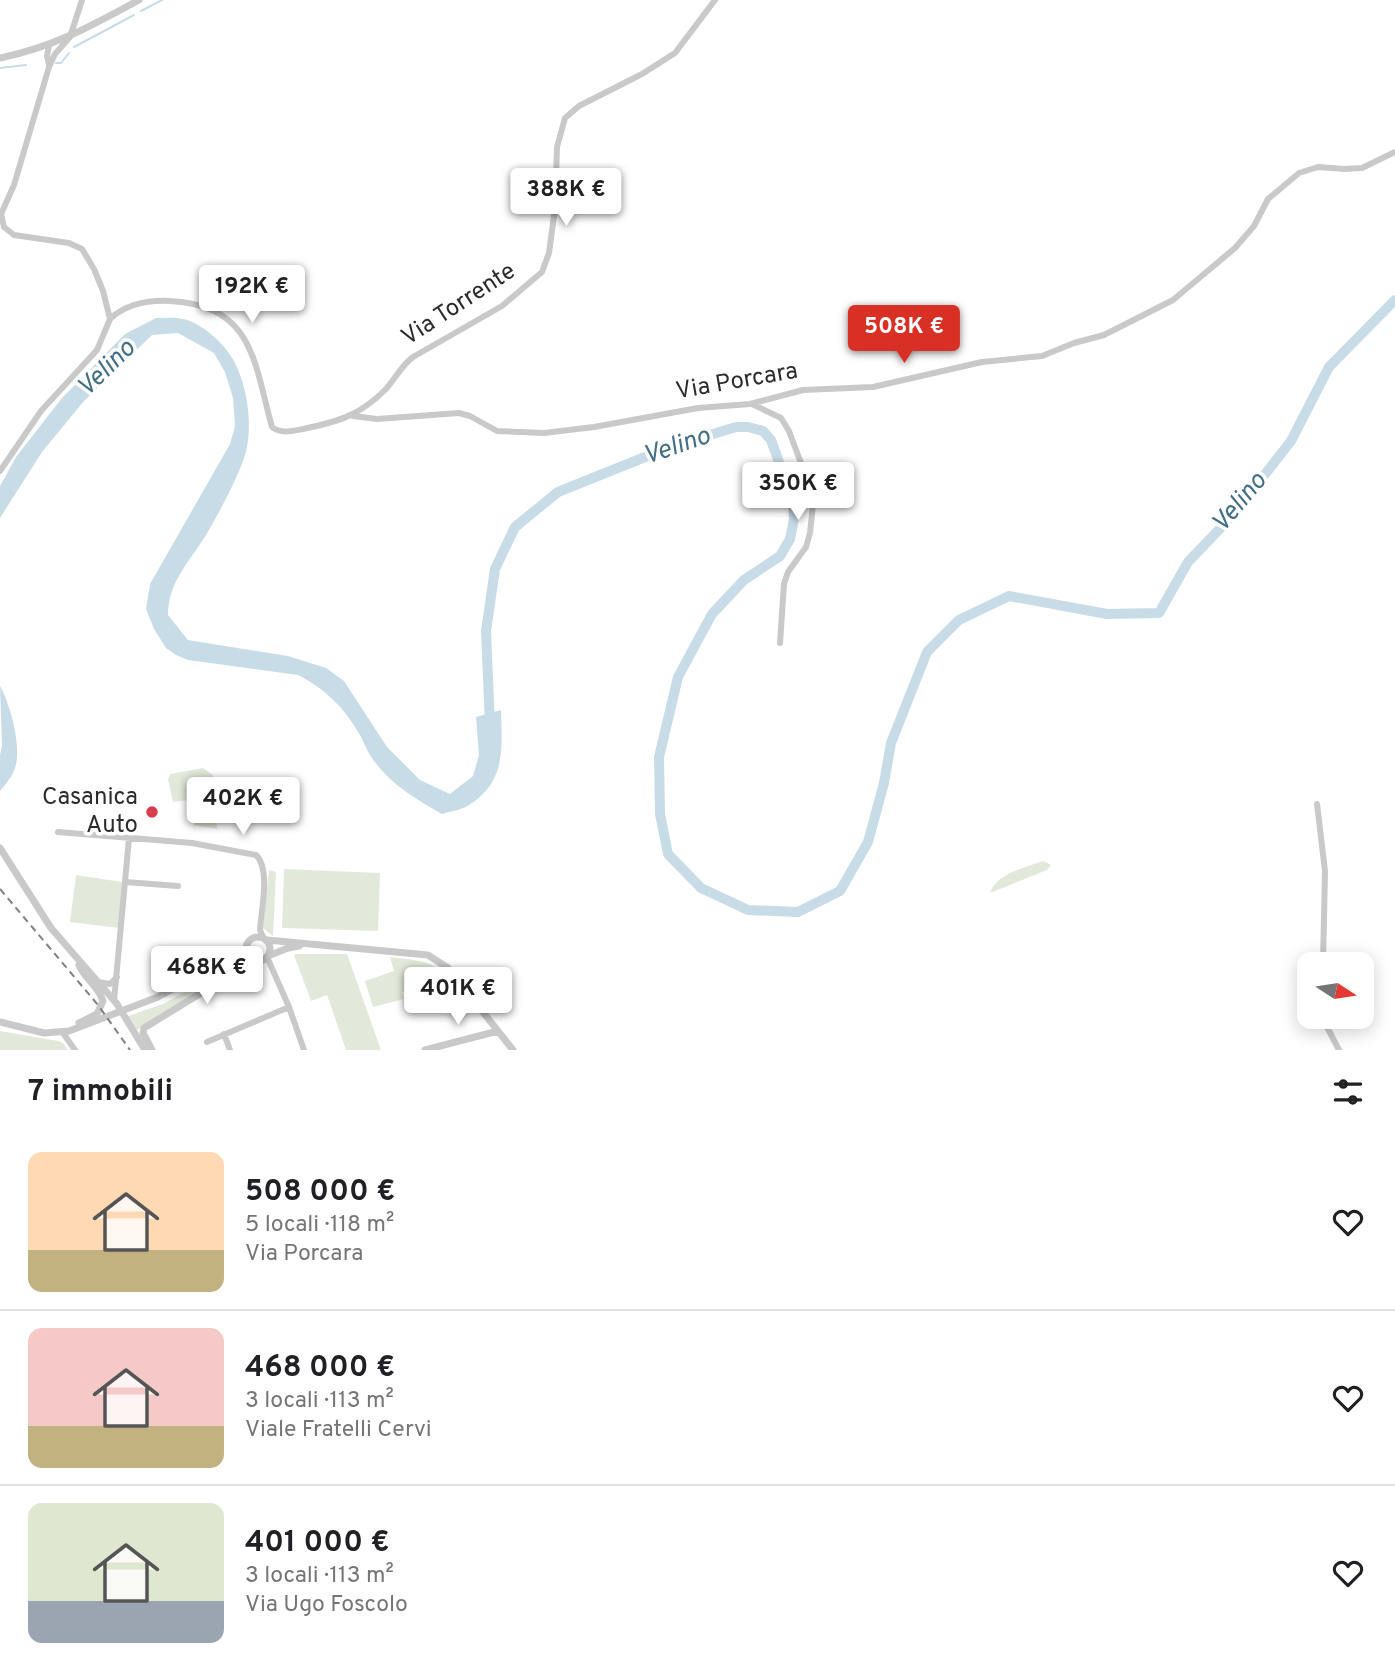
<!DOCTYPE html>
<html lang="it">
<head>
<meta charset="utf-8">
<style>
	:root { --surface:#fff; --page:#f2f2f2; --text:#202124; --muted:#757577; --line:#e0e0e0; --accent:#d93025 }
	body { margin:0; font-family:Overpass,sans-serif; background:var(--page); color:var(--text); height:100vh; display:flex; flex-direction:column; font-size:26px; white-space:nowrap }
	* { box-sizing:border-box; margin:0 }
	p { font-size:23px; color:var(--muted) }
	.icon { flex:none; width:38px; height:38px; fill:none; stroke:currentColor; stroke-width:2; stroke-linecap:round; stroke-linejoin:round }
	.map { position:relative; height:1050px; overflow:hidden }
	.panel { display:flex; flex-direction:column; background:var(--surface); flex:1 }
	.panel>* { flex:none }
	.needle { width:46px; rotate:102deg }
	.tools { position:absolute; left:1297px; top:952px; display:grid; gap:14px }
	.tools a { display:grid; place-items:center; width:77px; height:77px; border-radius:14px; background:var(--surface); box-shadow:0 4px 18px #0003; font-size:35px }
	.price { position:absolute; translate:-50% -60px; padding:0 16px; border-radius:7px; background:#fff; color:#222; font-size:23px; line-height:46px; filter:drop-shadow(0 2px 4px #0008) }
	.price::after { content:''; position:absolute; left:50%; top:42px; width:21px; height:16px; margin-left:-10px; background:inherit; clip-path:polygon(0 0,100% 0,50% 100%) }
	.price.on { background:var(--accent); color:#fff }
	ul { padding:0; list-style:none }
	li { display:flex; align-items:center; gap:21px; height:175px; padding:0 28px }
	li+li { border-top:2px solid var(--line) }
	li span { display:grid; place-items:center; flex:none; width:196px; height:140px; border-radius:14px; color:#555 }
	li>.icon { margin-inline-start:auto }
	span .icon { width:84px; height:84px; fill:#fffc; stroke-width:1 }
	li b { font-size:30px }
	h2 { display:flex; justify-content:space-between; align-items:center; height:84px; padding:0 28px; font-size:30px }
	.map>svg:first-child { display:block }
	.green { fill:#e2e9da }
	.water { fill:#c8dce7 }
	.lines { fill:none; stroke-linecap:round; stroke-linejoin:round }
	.stream { stroke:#c8dce7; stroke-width:2 }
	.river { stroke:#c8dce7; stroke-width:10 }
	.minor { stroke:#c9c9c9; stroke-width:6 }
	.tertiary { stroke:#c9c9c9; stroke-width:7 }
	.rail { stroke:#818181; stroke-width:2; stroke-dasharray:7 5; stroke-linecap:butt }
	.tertiary-bridge { stroke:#c9c9c9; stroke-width:7 }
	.poi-dot { fill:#d53c4c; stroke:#fff; stroke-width:2.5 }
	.labels { text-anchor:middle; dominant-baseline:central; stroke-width:7; stroke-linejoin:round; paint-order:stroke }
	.street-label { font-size:24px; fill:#2c2c2c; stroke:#fff }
	.poi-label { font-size:24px; fill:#2c2c2c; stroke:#fff; text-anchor:end }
	.water-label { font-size:26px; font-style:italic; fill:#426e86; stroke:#fff }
</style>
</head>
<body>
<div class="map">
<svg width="1395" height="1050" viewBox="0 0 1395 1050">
	<rect width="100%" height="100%" fill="#fff"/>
	<path class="green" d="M 203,768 L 213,775 L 217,829 L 194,825 L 190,800 L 173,802 L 168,779 L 170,774 Z
		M 1043,861 L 1051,865 L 1047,870 L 990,893 C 997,873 1024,868 1043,861 Z
		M 284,869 L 380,873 L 378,931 L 282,928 Z
		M 269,870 L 276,872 L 273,936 L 263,928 Z
		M 76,875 L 122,882 L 119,928 L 70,922 Z
		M 298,954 L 347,954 L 381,1050 L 346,1050 L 327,995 L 311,1001 L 294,955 Z
		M 390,957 C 412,960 433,959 447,978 L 402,992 L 404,999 L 373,1007 L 365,981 L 394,971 Z
		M 242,960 L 245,960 L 248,963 L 137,1030 L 128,1016 L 163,1004 Z
		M 0,1031 L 58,1041 L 63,1043 L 68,1050 L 0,1050 Z"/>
	<path class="water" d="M 156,318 C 165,318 175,317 183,319 C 204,324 226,345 235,363 C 247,387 252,421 247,447 C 243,469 218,515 206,535 C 190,561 168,582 168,615 L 188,640 L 288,656 L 326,668 L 344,681 L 387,747 L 420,780 L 450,794 L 473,776 L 479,755 L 476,717 L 501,710 C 502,749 506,782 469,805 C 462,810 451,811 442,814 C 415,799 387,782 370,755 C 366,749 364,742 360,735 C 344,708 327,690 298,675 L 188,660 L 176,655 L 166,648 L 154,629 L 146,609 L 150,584 L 230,444 L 235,426 L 233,398 L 225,372 L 214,353 L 178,333 L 152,335 L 84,401 L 42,452 L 0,518 L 0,486 L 16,457 L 62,398 L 125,334 Z
		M 0,686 C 11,706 24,752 13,773 C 10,779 4,786 0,791 L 0,755 L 2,745 Z"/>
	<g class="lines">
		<path class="stream" d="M 141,11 L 162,0
			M 74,47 L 134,15
			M 56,63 L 61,63 L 69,53
			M 0,68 L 26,65"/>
		<path class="river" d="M 490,726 L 486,631 L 495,569 L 515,527 L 558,492 L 670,447 L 736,427 L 748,427 L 763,431 L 771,440 L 793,502 L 794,519 L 790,539 L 780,556 L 744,580 L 712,614 L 678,677 L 659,757 L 660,814 L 668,854 L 701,888 L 748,910 L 798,912 L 840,891 L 868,842 L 884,783 L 891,743 L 927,652 L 959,620 L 1009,596 L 1107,614 L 1159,613 L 1188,562 L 1233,515 L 1291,441 L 1329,367 L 1395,300"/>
		<path class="minor" d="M 49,65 L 47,56 L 49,45
			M 110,319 C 126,304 148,300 170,301 C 254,305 254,363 272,427 C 281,434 292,431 303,429 C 337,422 359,416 385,390 C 395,379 401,366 413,357 L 502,306 L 542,272 L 549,253 L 555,208 L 557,147 L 565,118 L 579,106 L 642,74 L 675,53 L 715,0
			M 752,404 L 781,418 L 789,431 L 811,490 L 813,505 L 810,533 L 806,547 L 788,572 L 784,584 L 780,643
			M 353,416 L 377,419 L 459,413 L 470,416 L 497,431 L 544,433 L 594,427 L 698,408 L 750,404 L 803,390 L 873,387 L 982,362 L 1042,356 L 1074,343 L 1104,335 L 1173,300 L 1235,248 L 1254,226 L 1268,199 L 1299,173 L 1318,167 L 1344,169 L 1362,168 L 1395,152
			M 0,471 L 41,411 L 97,350 L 110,319 L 103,291 L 94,269 L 82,249 L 69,243 L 14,235 L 4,227 L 1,214 L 14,185 L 49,67 L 55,54 L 70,37 L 82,0
			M 1317,804 L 1325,871 L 1323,964
			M 58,832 L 192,843 L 256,855 C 271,869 261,911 260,930 L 263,937
			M 125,882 L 178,886
			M 267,957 L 289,1007 L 304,1050
			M 98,982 L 110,984 L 117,977
			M 114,1001 L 129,838
			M 1325,1017 L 1327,1027 L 1339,1050
			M 63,1033 L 75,1050
			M 224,1034 L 230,1050
			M 207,1042 L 289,1007"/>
		<path class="tertiary" d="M 0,58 C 54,47 91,26 139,0
			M 0,848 L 51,928 L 117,1004
			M246 949a12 12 0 1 1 24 0a12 12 0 1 1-24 0Z
			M 267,940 L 428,955 L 448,968 L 513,1050
			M 268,956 L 288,948 L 299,946
			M 0,1022 L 44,1033 L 69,1031 L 158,997 L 246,949
			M 79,1023 L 97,1014 L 103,1001 C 98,986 85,979 79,965
			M 152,1050 L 143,1033 L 144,1028 L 255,960
			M 425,1050 L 498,1031"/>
		<path class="rail" d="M 0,889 L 98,1005 L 130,1050"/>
		<path class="tertiary-bridge" d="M 117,1004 L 145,1050"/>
	</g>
	<circle class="poi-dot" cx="152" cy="812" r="7"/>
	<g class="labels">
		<g class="street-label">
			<text transform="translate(459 305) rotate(-33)">Via Torrente</text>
			<text transform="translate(737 382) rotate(-10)">Via Porcara</text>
		</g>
		<g class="poi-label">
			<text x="138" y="798">Casanica<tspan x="138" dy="28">Auto</tspan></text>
		</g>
		<g class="water-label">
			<text transform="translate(107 369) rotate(-44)">Velino</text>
			<text transform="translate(677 447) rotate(-19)">Velino</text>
			<text transform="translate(1240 503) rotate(-50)">Velino</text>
		</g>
	</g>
</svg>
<div class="tools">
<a><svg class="needle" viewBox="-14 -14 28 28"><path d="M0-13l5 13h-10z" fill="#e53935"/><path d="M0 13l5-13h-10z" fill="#757577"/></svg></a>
</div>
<b class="price" style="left:566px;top:228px">388K €</b>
<b class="price" style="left:252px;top:325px">192K €</b>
<b class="price on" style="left:904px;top:365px">508K €</b>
<b class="price" style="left:798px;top:522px">350K €</b>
<b class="price" style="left:243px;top:837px">402K €</b>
<b class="price" style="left:207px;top:1006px">468K €</b>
<b class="price" style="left:458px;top:1027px">401K €</b>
</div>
<section class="panel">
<h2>7 immobili<svg class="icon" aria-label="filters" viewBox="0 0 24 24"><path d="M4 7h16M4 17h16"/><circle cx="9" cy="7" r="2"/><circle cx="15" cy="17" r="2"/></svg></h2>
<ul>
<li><span style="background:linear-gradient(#ffd9b3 70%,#c2b280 0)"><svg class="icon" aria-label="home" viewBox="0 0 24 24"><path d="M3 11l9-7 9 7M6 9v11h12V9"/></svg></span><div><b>508 000 €</b><p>5 locali · 118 m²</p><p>Via Porcara</p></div><svg class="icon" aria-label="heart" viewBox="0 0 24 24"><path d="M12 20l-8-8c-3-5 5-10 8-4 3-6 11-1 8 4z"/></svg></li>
<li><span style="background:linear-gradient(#f6c9c9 70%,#c2b280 0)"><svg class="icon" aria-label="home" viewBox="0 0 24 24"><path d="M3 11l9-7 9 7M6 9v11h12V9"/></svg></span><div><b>468 000 €</b><p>3 locali · 113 m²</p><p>Viale Fratelli Cervi</p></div><svg class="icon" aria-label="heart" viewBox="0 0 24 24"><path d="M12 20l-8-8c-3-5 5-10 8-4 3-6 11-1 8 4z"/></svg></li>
<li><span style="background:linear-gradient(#dfe7d0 70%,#9aa5b1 0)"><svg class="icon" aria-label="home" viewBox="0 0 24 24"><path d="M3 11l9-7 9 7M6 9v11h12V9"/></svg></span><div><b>401 000 €</b><p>3 locali · 113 m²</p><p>Via Ugo Foscolo</p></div><svg class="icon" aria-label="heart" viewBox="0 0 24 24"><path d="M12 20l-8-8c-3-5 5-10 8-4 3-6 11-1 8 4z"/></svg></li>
</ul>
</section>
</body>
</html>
